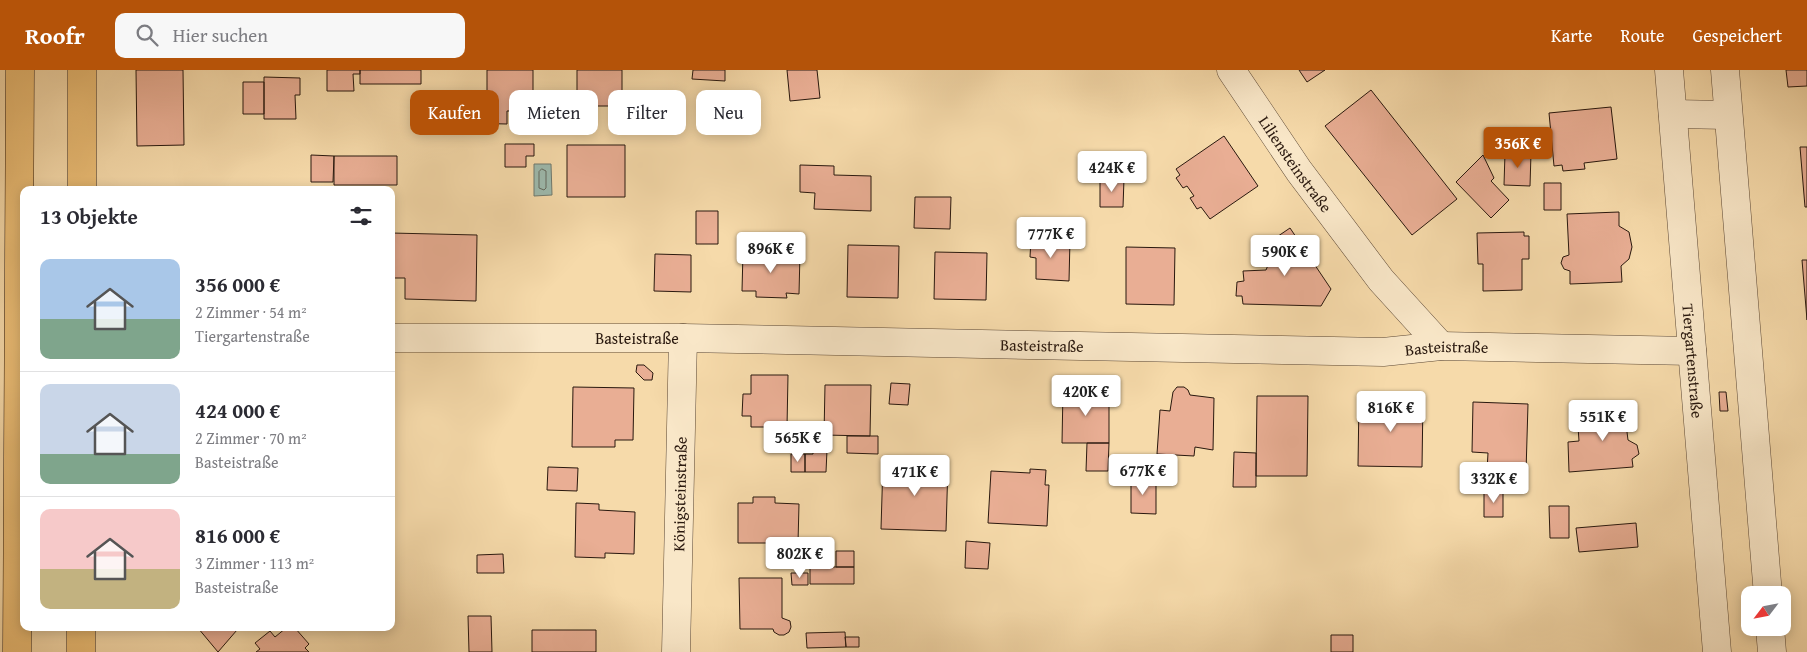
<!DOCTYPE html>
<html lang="de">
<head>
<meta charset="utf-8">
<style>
	:root { --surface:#fff; --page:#f7f7f7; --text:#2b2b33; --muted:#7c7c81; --line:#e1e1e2; --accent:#b45309 }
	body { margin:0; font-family:"Gentium Book Plus",serif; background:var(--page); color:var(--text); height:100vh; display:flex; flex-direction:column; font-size:19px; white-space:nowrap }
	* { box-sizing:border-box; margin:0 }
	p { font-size:16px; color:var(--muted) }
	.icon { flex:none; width:28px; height:28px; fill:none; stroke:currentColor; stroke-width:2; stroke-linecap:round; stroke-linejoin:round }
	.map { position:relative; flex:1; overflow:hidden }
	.sheet { position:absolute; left:20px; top:116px; width:375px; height:445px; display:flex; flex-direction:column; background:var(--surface); border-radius:10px; box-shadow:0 2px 12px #0003 }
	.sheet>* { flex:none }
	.top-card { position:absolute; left:410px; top:20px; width:475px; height:45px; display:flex; gap:10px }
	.needle { width:32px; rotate:238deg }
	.tools { position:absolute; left:1741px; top:516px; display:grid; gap:10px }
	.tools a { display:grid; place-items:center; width:50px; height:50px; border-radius:10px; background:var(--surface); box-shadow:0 2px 12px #0003; font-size:25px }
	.price { position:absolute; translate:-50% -42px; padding:0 11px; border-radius:5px; background:#fff; color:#222; font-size:16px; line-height:32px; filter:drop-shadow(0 1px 2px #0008) }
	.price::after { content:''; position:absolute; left:50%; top:30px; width:15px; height:11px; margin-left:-8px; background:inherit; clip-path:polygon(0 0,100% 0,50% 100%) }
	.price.active { background:var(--accent); color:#fff }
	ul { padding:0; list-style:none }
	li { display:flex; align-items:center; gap:15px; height:125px; padding:0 20px }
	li+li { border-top:1px solid var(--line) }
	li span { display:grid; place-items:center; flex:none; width:140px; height:100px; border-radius:10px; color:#555 }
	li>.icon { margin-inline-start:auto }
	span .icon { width:60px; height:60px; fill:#fffc; stroke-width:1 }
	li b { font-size:21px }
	h2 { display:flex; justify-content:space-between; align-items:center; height:60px; padding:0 20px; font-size:21px }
	.chip { padding:0 18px; border-radius:10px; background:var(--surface); box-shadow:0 2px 12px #0003; font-size:18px; line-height:45px }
	.chip.active { background:var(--accent); color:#fff }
	header { display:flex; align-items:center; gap:30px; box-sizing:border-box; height:70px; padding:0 25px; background:var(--accent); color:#fff }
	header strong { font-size:24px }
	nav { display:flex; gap:28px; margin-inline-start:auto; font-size:18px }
	.search { width:350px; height:45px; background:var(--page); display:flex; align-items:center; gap:12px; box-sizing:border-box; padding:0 18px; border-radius:10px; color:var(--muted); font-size:19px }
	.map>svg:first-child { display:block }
	.water { fill:#9dbaae; stroke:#6f796e }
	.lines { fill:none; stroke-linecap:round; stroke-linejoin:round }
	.shore { stroke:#63695e; stroke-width:1 }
	.building { fill:#e9ae94; stroke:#29180e }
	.minor-casing { stroke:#5c4835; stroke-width:29 }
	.major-casing { stroke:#29180e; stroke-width:29 }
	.minor { stroke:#f9e7c8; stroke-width:28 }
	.major { stroke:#ebbd75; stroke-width:28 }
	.labels { text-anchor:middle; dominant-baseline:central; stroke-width:4.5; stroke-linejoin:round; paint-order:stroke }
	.street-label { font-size:16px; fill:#29180e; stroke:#f9e7c8 }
</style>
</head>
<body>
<header>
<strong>Roofr</strong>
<div class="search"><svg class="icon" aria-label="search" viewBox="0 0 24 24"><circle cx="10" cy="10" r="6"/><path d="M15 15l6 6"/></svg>Hier suchen</div>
<nav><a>Karte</a><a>Route</a><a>Gespeichert</a></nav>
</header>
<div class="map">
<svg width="1807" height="582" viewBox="0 0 1807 582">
	<rect width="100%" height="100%" fill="#f6daaa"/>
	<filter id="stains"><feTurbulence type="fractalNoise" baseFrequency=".004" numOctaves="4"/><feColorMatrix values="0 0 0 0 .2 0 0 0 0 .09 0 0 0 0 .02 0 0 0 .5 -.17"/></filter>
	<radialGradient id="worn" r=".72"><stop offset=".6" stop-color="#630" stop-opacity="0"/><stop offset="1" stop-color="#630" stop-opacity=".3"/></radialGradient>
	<path class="water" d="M 534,94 L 551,94 L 552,125 L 534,126 Z"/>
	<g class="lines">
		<path class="shore" d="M 542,99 L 546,101 L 546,118 L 544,120 L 539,118 L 539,102 Z"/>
	</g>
	<path class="building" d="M 136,0 L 183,0 L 184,75 L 137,76 Z
		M 327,0 L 360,0 L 360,4 L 353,4 L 354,21 L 327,21 Z
		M 360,0 L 421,0 L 421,14 L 360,14 Z
		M 487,0 L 533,0 L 533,41 L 507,41 L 507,54 L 463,53 L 463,23 L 487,23 Z
		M 577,0 L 622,0 L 622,36 L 577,36 Z
		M 693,0 L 725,0 L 725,11 L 692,9 Z
		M 787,0 L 817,0 L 820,28 L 790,31 Z
		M 1299,0 L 1325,0 L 1307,12 Z
		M 1786,0 L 1807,0 L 1807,16 L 1788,17 Z
		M 264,7 L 300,8 L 300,25 L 295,25 L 296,49 L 264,49 Z
		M 243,12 L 264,12 L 264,44 L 243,44 Z
		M 1371,20 L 1457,129 L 1412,165 L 1325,56 Z
		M 1611,37 L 1617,89 L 1584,93 L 1585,99 L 1563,101 L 1562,95 L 1554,96 L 1549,43 Z
		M 566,43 L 592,44 L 592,56 L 566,56 Z
		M 1224,66 L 1258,116 L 1210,149 L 1201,137 L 1197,139 L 1190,128 L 1194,126 L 1187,116 L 1183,118 L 1176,108 L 1180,105 L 1176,99 Z
		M 505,74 L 534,74 L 534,86 L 526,86 L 526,97 L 505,97 Z
		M 567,75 L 625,75 L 625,127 L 567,127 Z
		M 1800,77 L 1807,77 L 1807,137 L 1805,137 Z
		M 1505,83 L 1531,83 L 1530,116 L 1504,115 Z
		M 311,85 L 334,86 L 333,112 L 311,112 Z
		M 1483,85 L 1494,108 L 1491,111 L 1509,130 L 1491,148 L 1456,112 Z
		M 334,86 L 397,86 L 397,115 L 334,115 Z
		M 800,95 L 834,96 L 834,105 L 871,106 L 871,141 L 814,139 L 815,123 L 800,122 Z
		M 1100,109 L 1124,109 L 1123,137 L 1100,137 Z
		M 1544,113 L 1561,113 L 1561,140 L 1544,140 Z
		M 915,127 L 951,127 L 950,159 L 914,158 Z
		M 696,141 L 718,141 L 718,174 L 696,174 Z
		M 1619,142 L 1619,156 L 1629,162 L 1632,177 L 1629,189 L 1621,196 L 1622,212 L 1570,214 L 1570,201 L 1564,199 L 1561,193 L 1563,187 L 1569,185 L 1567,144 Z
		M 1290,158 L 1331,219 L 1321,236 L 1243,234 L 1242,226 L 1236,226 L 1237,212 L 1244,211 L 1243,201 L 1266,200 L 1271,188 L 1262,177 Z
		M 1524,162 L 1524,166 L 1529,166 L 1529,189 L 1522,189 L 1522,220 L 1483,221 L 1483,194 L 1478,194 L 1477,163 Z
		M 391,163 L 477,165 L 476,231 L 405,229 L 405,208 L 391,208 Z
		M 1031,169 L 1070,170 L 1069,211 L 1036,209 L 1036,188 L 1030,187 Z
		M 848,175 L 899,176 L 898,228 L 847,227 Z
		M 1126,177 L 1175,178 L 1174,235 L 1126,234 Z
		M 743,182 L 800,183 L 799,224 L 786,223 L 787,228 L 756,227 L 756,221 L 742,221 Z
		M 935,182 L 987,183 L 986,230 L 934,229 Z
		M 655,184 L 691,185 L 691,222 L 654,221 Z
		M 1802,190 L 1807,190 L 1807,250 Z
		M 637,295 L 644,295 L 653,303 L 652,310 L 644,310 L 636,302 Z
		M 751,305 L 788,305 L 787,357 L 751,357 L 751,346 L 742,346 L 743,324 L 751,324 Z
		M 891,313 L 910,314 L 908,335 L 889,334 Z
		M 825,315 L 871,315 L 870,366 L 824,365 Z
		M 573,317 L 634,318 L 633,370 L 615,370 L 615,377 L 572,377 Z
		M 1177,317 L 1184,317 L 1188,320 L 1190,325 L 1214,328 L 1213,380 L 1195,377 L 1194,386 L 1157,384 L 1160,340 L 1170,341 L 1173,322 Z
		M 1063,320 L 1109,321 L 1109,373 L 1062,373 Z
		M 1719,322 L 1726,322 L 1728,341 L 1720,341 Z
		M 1257,326 L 1308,326 L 1307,406 L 1256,406 Z
		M 1359,329 L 1423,329 L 1422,397 L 1358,396 Z
		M 1473,332 L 1528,334 L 1526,402 L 1487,401 L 1488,383 L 1472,382 Z
		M 1623,339 L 1632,345 L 1634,354 L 1627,362 L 1628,370 L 1637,375 L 1639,384 L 1632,389 L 1633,397 L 1569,402 L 1568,372 L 1579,371 L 1577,342 Z
		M 847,366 L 878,366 L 878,384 L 847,383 Z
		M 1087,373 L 1109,373 L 1108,401 L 1086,401 Z
		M 813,380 L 827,380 L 826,402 L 805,402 L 805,384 L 813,384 Z
		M 1234,382 L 1256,383 L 1256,417 L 1233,417 Z
		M 791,384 L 805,384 L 805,402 L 791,402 Z
		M 883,393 L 948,394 L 946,461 L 881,459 Z
		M 548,397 L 578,398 L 577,421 L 547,420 Z
		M 1030,399 L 1046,400 L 1045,415 L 1049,415 L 1047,456 L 988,453 L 991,401 L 1030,403 Z
		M 1131,408 L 1156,409 L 1156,444 L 1131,443 Z
		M 1484,421 L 1503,421 L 1503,447 L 1484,447 Z
		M 753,427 L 775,427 L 775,433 L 799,434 L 798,473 L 738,473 L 738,433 L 753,433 Z
		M 576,433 L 599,434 L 599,440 L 635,442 L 634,484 L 605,483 L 605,488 L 575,487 Z
		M 1549,436 L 1569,436 L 1569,468 L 1550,468 Z
		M 1636,453 L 1638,477 L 1579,482 L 1576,458 Z
		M 966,471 L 990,473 L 988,499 L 965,498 Z
		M 836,481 L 854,481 L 854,497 L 836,497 Z
		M 503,484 L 504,503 L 477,503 L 477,485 Z
		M 810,497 L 854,497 L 854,514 L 810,514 Z
		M 791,503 L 808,503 L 808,515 L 792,515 Z
		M 739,508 L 782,508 L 782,548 L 790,551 L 791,557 L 789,562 L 784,565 L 779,565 L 774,562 L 773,559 L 740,559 Z
		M 468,546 L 491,546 L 492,582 L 469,582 Z
		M 198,558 L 235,558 L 237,560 L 218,582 Z
		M 286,558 L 295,558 L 309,574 L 305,578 L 309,582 L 256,582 L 260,579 L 255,573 L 270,561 L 275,567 Z
		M 532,560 L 596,560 L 596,582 L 532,582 Z
		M 845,562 L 846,577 L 807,578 L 806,563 Z
		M 1331,565 L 1353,565 L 1353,582 L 1331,582 Z
		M 845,567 L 859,567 L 859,577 L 846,577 Z"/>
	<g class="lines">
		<g class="minor-casing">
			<g id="minor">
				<path id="s1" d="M 1231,0 L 1299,101 L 1381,210 L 1441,276"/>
				<path id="s2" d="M 1669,0 L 1717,582"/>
				<path d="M 1725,0 L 1768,525"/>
				<path d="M 1673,44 L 1728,45"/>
				<path id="s3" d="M 391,268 L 683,268 L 1383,282 L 1441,276 L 1692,281"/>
				<path d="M 1770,558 L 1772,582"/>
				<path id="s4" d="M 676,582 L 683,268"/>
			</g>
		</g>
		<g class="major-casing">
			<path id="major" d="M 82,120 L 82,0
				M 17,582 L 20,0
				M 81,582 L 81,558"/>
		</g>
		<use href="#minor" class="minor"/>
		<use href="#major" class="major"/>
	</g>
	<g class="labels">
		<g class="street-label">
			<text stroke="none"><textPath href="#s1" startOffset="114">Liliensteinstraße</textPath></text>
			<text stroke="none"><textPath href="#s3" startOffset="246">Basteistraße</textPath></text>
			<text stroke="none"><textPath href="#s3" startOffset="651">Basteistraße</textPath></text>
			<text stroke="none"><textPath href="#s3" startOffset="1056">Basteistraße</textPath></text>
			<text stroke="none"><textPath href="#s2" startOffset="292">Tiergartenstraße</textPath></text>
			<text stroke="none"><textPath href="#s4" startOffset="158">Königsteinstraße</textPath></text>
		</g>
	</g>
	<rect width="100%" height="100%" filter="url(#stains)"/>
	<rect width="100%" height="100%" fill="url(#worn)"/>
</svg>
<div class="tools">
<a><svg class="needle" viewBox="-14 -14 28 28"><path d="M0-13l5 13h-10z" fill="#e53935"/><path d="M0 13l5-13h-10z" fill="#7c7c81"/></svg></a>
</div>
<b class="price active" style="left:1518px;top:99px">356K €</b>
<b class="price" style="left:1112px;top:123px">424K €</b>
<b class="price" style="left:1051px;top:189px">777K €</b>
<b class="price" style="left:771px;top:204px">896K €</b>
<b class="price" style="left:1285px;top:207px">590K €</b>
<b class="price" style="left:1086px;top:347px">420K €</b>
<b class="price" style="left:1391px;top:363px">816K €</b>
<b class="price" style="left:1603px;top:372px">551K €</b>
<b class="price" style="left:798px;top:393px">565K €</b>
<b class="price" style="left:1143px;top:426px">677K €</b>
<b class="price" style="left:915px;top:427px">471K €</b>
<b class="price" style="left:1494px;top:434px">332K €</b>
<b class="price" style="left:800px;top:509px">802K €</b>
<div class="top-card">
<a class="chip active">Kaufen</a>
<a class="chip">Mieten</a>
<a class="chip">Filter</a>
<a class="chip">Neu</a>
</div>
<section class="sheet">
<h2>13 Objekte<svg class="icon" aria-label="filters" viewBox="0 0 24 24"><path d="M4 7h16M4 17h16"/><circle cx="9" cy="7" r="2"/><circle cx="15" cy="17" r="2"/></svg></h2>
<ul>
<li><span style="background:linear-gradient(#a9c7e8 60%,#7fa58c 0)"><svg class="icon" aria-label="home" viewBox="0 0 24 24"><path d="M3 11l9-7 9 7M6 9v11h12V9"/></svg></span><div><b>356 000 €</b><p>2 Zimmer · 54 m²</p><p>Tiergartenstraße</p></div></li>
<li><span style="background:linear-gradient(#c9d6e8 70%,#7fa58c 0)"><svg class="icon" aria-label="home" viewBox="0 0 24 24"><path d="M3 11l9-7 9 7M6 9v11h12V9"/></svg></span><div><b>424 000 €</b><p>2 Zimmer · 70 m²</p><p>Basteistraße</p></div></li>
<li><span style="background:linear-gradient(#f6c9c9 60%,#c2b280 0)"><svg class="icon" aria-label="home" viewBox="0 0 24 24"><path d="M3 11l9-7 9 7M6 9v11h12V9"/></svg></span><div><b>816 000 €</b><p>3 Zimmer · 113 m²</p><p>Basteistraße</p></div></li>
</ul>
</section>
</div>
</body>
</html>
